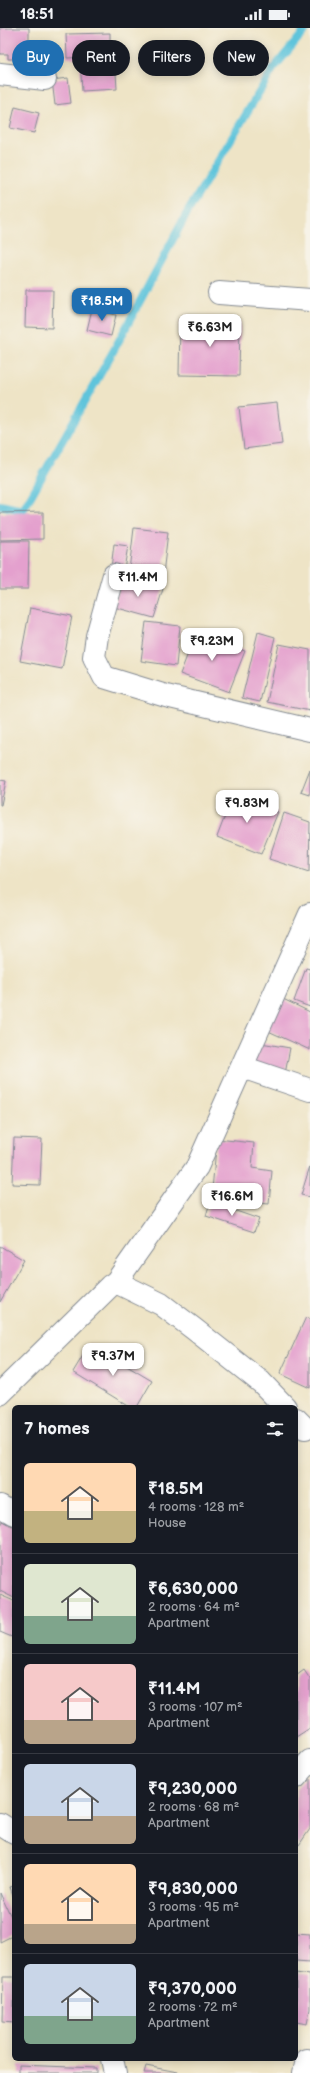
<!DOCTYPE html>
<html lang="en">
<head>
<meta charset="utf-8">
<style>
	:root { --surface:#171b24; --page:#242831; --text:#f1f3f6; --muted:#9ea1a6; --line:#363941; --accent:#1f6fb2 }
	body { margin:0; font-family:"Balsamiq Sans",sans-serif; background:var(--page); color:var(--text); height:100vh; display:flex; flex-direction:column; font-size:15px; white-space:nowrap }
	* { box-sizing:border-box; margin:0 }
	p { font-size:13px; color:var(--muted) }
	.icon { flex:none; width:22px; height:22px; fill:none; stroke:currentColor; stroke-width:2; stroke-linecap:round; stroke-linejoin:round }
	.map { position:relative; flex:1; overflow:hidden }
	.side { position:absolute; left:12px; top:1377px; width:286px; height:656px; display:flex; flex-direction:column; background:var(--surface); border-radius:6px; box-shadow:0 2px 10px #0003 }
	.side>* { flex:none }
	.banner { position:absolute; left:12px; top:12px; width:286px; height:36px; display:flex; gap:8px }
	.price { position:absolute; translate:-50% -34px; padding:0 9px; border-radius:8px; background:#fff; color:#222; font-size:13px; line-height:26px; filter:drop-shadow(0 1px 2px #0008) }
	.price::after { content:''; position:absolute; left:50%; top:24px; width:12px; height:9px; margin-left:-6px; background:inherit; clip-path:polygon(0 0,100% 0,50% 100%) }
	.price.active { background:var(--accent); color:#fff }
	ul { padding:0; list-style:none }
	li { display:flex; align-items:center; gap:12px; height:100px; padding:0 12px }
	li+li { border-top:1px solid var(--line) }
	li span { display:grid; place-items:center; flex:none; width:112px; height:80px; border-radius:6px; color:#555 }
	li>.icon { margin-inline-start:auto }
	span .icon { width:48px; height:48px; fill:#fffc; stroke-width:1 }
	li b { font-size:17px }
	h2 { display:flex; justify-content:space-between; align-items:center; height:48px; padding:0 12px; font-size:17px }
	.pill { padding:0 14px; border-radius:18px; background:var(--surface); box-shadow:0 2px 10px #0003; font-size:14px; line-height:36px }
	.pill.active { background:var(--accent); color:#fff }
	.status { display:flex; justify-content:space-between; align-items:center; height:28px; padding:0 20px; background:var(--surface); direction:ltr }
	.status svg { height:11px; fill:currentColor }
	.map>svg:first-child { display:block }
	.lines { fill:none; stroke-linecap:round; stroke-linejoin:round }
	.stream { stroke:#5ec4db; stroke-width:8 }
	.building { fill:#e4a0ce }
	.street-casing { stroke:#848a92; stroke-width:24 }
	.street { stroke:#fff; stroke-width:22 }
</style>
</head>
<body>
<div class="status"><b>18:51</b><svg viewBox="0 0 49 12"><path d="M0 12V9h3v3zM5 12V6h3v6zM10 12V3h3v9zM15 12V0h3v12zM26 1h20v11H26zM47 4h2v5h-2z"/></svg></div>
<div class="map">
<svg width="310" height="2045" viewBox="0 0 310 2045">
	<rect width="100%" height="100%" fill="#f7f3e8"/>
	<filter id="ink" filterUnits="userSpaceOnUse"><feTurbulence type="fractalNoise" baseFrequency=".025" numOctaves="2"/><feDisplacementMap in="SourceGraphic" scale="8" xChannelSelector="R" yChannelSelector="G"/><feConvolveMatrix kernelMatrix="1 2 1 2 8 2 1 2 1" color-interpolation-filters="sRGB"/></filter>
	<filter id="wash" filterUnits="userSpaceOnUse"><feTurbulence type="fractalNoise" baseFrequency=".012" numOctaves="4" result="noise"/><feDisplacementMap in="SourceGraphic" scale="16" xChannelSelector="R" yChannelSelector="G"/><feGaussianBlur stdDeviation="0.9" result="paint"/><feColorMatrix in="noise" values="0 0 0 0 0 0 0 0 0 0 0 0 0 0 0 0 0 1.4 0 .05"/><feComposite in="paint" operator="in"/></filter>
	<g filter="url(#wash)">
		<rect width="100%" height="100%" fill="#eee4c6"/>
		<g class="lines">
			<path class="stream" d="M 0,477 L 23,482 L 115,320 L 187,185 L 273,41 L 307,0"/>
		</g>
		<g id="blocks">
			<path class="building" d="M 0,0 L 29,0 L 29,31 L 8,31 L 8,26 L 0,26 Z
				M 110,5 L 110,28 L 67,30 L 66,6 Z
				M 115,30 L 117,61 L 82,63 L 80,32 Z
				M 68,50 L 71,75 L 55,77 L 52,52 Z
				M 15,79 L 39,85 L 34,105 L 10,100 Z
				M 26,262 L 53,262 L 52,300 L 25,299 Z
				M 92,281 L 116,287 L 111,308 L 87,302 Z
				M 180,293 L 240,294 L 239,348 L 179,347 Z
				M 277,375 L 282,416 L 244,421 L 239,379 Z
				M 43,484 L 43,511 L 0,512 L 0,485 Z
				M 134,500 L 168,504 L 163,546 L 129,542 Z
				M 0,513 L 29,513 L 28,561 L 0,561 Z
				M 114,516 L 128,518 L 124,541 L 111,540 Z
				M 122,549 L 163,561 L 154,590 L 114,579 Z
				M 30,580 L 72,588 L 62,641 L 20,633 Z
				M 146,594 L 180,598 L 176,638 L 141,633 Z
				M 258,604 L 275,609 L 260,674 L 242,670 Z
				M 196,605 L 245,623 L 229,664 L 180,646 Z
				M 279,616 L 310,622 L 310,683 L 267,674 Z
				M 310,741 L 310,767 L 301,764 Z
				M 0,752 L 6,753 L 1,777 L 0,777 Z
				M 233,767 L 278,784 L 261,826 L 217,809 Z
				M 284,785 L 310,794 L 309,844 L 269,831 Z
				M 306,940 L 310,941 L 310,979 L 294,973 Z
				M 281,970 L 310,984 L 310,1022 L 266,1002 Z
				M 255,1014 L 290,1020 L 284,1051 L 249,1045 Z
				M 14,1110 L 42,1111 L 40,1157 L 12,1156 Z
				M 217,1111 L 254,1115 L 252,1140 L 272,1143 L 269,1176 L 211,1171 Z
				M 310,1138 L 310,1169 L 301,1167 Z
				M 210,1174 L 259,1191 L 254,1204 L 206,1188 Z
				M 0,1218 L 24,1232 L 0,1274 Z
				M 306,1289 L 310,1291 L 310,1360 L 280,1346 Z
				M 90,1316 L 152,1353 L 137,1379 L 130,1379 L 73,1344 Z
				M 2,1493 L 14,1499 L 14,1570 L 0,1563 L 0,1498 Z
				M 0,1567 L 14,1573 L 14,1610 L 0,1604 Z
				M 304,1642 L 310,1651 L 310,1700 L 296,1709 L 296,1648 Z
				M 305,1748 L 310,1751 L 310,1801 L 299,1817 L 296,1815 L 296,1761 Z
				M 14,1858 L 14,1870 L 10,1859 Z
				M 0,1865 L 14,1895 L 14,1907 L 0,1914 Z
				M 296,1905 L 310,1906 L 310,1934 L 296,1933 Z
				M 296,1945 L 310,1947 L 310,1981 L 307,1996 L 296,1994 Z
				M 3,1949 L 14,1949 L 14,1994 L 2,1993 Z
				M 19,2037 L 96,2040 L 96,2045 L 19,2045 Z
				M 146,2038 L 178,2044 L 178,2045 L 144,2045 Z"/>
		</g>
	</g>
	<g filter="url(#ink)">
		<use href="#blocks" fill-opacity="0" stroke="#848a92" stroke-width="1"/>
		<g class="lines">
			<g class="street-casing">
				<path id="street" d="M 0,46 L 45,51
					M 219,265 L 310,272
					M 114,547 L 97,608 L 94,629 L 104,649 L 166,668 L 310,702
					M 242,1039 L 310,1062
					M 116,1254 L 161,1276 L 194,1301 L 261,1354 L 285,1379
					M 0,1366 L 110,1258 L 116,1254 L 197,1139 L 310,886
					M 296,1391 L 305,1400
					M 0,1478 L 14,1486
					M 296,1749 L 310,1733
					M 0,1796 L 14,1805
					M 112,2031 L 115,2045
					M 304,2045 L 307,2032"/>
			</g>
			<use href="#street" class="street"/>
		</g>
	</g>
</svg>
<b class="price active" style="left:102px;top:294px">₹18.5M</b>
<b class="price" style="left:210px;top:320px">₹6.63M</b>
<b class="price" style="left:138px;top:570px">₹11.4M</b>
<b class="price" style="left:212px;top:634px">₹9.23M</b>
<b class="price" style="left:247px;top:796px">₹9.83M</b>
<b class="price" style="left:232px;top:1189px">₹16.6M</b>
<b class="price" style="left:113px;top:1349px">₹9.37M</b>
<div class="banner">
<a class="pill active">Buy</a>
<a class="pill">Rent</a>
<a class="pill">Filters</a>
<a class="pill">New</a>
</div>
<section class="side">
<h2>7 homes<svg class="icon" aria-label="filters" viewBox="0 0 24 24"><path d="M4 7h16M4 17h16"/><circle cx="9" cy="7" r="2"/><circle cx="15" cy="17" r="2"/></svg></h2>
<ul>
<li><span style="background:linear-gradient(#ffd9b3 60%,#c2b280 0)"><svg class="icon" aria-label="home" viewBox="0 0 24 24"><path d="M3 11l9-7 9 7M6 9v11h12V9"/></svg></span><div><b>₹18.5M</b><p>4 rooms · 128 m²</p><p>House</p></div></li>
<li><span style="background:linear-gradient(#dfe7d0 65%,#7fa58c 0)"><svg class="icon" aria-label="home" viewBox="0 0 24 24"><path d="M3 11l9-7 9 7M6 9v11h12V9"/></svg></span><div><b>₹6,630,000</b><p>2 rooms · 64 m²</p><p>Apartment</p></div></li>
<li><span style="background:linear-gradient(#f6c9c9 70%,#b9a48a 0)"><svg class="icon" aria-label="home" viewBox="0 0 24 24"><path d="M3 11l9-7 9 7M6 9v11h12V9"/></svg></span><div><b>₹11.4M</b><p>3 rooms · 107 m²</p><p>Apartment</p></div></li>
<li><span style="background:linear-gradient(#c9d6e8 65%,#b9a48a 0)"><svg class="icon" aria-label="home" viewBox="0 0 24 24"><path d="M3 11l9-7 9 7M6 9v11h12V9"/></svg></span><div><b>₹9,230,000</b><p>2 rooms · 68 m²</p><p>Apartment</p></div></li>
<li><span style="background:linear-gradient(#ffd9b3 75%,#b9a48a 0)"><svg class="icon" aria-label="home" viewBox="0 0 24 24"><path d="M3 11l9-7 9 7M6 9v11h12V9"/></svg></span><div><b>₹9,830,000</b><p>3 rooms · 95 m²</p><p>Apartment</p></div></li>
<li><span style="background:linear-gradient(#c9d6e8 65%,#7fa58c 0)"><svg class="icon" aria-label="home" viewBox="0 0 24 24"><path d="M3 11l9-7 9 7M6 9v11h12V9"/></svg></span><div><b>₹9,370,000</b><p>2 rooms · 72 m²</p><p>Apartment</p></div></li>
</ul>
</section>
</div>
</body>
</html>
